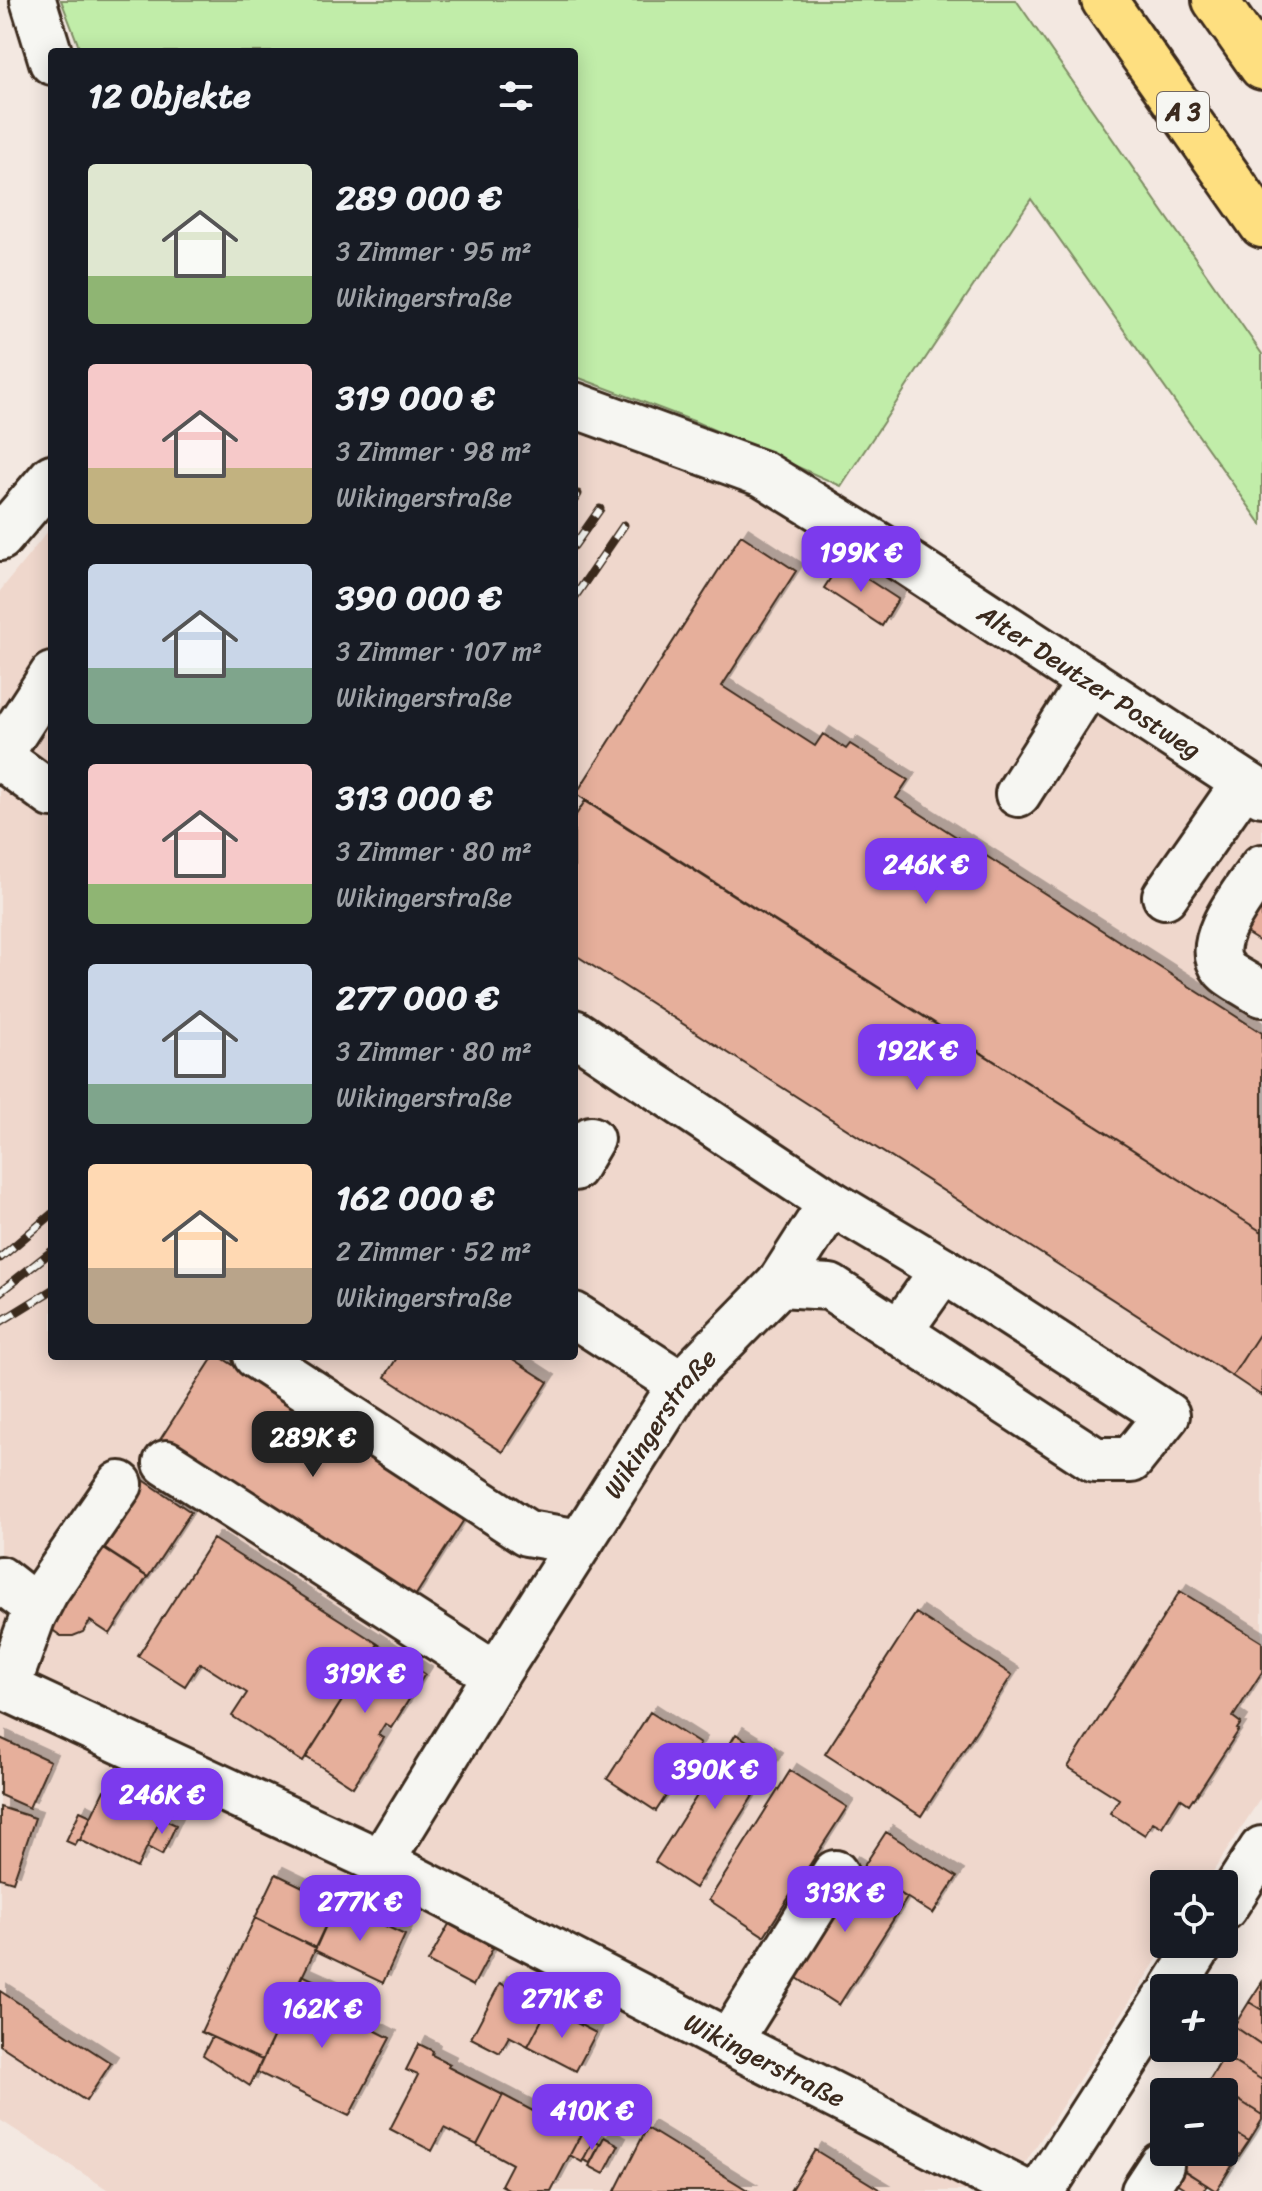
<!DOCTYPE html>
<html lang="de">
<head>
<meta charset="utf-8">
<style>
	:root { --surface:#171b24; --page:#20242c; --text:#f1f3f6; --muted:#9ea1a6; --accent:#7c3aed }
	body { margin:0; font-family:Sriracha,sans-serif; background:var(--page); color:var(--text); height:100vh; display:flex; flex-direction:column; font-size:30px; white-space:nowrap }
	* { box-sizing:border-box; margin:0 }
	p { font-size:26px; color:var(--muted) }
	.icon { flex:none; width:44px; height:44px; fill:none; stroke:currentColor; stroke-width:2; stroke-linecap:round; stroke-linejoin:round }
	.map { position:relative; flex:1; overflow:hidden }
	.sheet { position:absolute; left:48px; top:48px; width:530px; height:1312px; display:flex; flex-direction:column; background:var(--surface); border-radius:8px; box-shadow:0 4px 20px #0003 }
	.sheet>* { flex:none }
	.controls { position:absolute; left:1150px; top:1870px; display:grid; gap:16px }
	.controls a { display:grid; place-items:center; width:88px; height:88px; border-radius:8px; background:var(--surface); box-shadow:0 4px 20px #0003; font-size:40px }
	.price { position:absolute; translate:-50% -68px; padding:0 18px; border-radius:16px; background:var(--accent); color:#fff; font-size:26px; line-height:52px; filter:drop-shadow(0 2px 4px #0008) }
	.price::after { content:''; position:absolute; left:50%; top:48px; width:24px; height:18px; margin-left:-12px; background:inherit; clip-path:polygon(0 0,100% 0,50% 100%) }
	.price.on { background:#222; color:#fff }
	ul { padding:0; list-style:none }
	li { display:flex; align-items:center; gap:24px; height:200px; padding:0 40px }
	li span { display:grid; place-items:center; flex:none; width:224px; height:160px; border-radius:8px; color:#555 }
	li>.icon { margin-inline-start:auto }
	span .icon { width:96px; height:96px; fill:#fffc; stroke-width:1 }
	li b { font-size:34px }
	h2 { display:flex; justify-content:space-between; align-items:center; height:96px; padding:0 40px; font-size:34px }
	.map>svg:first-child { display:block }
	.built { fill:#efd7cc }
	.green { fill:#c1eda9; stroke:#7e8c64; stroke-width:2 }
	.building { fill:#e6af9b; stroke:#3b2a1e; stroke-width:2; filter:url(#shadow) }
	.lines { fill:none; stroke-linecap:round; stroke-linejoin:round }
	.minor-casing { stroke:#3b2a1e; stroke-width:50 }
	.highway-casing { stroke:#3b2a1e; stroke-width:50 }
	.minor { stroke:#f6f6f2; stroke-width:44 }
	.highway { stroke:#fedf80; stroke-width:44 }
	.rail-casing { stroke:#3b2a1e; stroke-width:9 }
	.rail { stroke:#f6f6f2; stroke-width:6; stroke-dasharray:18; stroke-linecap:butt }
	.labels { text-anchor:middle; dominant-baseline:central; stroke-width:8; stroke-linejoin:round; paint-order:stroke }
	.shield { fill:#f6f6f2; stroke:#73675e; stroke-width:2 }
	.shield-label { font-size:24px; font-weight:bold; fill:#3b2a1e }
	.street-label { font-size:26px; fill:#3b2a1e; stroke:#f6f6f2 }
</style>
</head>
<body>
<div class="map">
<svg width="1262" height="2191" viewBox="0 0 1262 2191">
	<defs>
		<filter id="shadow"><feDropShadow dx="7" dy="-7" stdDeviation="0" flood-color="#0004"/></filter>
	</defs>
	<rect width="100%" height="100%" fill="#f3e8e1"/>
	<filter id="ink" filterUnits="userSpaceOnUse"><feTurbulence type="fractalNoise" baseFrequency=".0125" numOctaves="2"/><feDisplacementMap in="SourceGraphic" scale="16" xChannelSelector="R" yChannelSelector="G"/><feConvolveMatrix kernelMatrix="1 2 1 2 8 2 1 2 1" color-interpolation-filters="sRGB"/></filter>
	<g filter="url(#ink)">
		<path class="built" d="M 574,428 L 767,495 L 1262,809 L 1262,1796 L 1205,1884 L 1164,1884 L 1164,1944 L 1167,1944 L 1029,2157 L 1010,2191 L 110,2191 L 0,2120 L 0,591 L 52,526 L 52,1356 L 574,1356 Z"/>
		<path class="green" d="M 61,0 L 1016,0 L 1262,354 L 1262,525 L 1031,199 L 841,486 L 696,422 L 574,376 L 574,52 L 81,52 Z"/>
		<path class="building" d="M 741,535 L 796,571 L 722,686 L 815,746 L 823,734 L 846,749 L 850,744 L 908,780 L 896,798 L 1262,1033 L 1262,1232 L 576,794 Z
			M 841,562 L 898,599 L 882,626 L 824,588 Z
			M 585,801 L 1262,1232 L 1262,1330 L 1232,1376 L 574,954 L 574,818 Z
			M 1262,897 L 1262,943 L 1241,930 Z
			M 1262,1330 L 1262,1396 L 1232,1376 Z
			M 214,1356 L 219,1356 L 467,1515 L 410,1604 L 158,1443 Z
			M 398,1356 L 508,1356 L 548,1382 L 503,1452 L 385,1377 Z
			M 142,1479 L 191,1512 L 148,1577 L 99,1545 Z
			M 213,1539 L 378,1644 L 303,1762 L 232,1716 L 247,1693 L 200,1663 L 185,1686 L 138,1656 Z
			M 99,1546 L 147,1577 L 110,1634 L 90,1621 L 83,1632 L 73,1636 L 61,1636 L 51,1629 L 63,1592 Z
			M 1180,1591 L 1262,1642 L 1262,1672 L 1233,1717 L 1241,1723 L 1237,1729 L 1239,1730 L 1194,1799 L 1193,1798 L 1189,1804 L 1180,1798 L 1162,1827 L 1153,1822 L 1145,1835 L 1110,1813 L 1119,1799 L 1068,1767 Z
			M 916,1613 L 1012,1675 L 921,1816 L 825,1754 Z
			M 378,1644 L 425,1674 L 391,1728 L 385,1724 L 378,1735 L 384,1738 L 353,1787 L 306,1757 Z
			M 650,1712 L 700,1744 L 656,1811 L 607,1779 Z
			M 736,1734 L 776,1759 L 695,1888 L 655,1862 Z
			M 0,1738 L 50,1761 L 29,1808 L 0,1795 Z
			M 790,1771 L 847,1807 L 764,1936 L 709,1900 Z
			M 104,1790 L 162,1816 L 137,1868 L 80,1840 Z
			M 0,1807 L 35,1818 L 13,1882 L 0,1878 Z
			M 80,1811 L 91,1816 L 80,1840 L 78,1840 L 75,1845 L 66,1841 Z
			M 161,1818 L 176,1825 L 162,1855 L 147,1847 Z
			M 886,1832 L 957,1877 L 933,1914 L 862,1869 Z
			M 851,1863 L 907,1898 L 839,2005 L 783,1969 Z
			M 276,1874 L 336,1903 L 316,1948 L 255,1918 Z
			M 336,1903 L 405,1935 L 383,1983 L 314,1950 Z
			M 255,1918 L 316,1948 L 262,2060 L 201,2032 Z
			M 449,1924 L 493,1948 L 473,1986 L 428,1962 Z
			M 302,1975 L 333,1989 L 325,2005 L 390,2038 L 349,2116 L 257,2072 Z
			M 1262,1982 L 1262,2010 L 1249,2002 Z
			M 500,1983 L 548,2008 L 528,2046 L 509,2036 L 500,2053 L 471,2038 Z
			M 0,1991 L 111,2063 L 86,2101 L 0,2045 Z
			M 1249,2002 L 1262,2010 L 1262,2045 L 1234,2026 Z
			M 548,2008 L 596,2033 L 576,2071 L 528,2046 Z
			M 1234,2026 L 1262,2045 L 1262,2080 L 1217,2051 L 1219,2048 L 1224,2048 L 1224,2041 Z
			M 212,2037 L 262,2060 L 250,2086 L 203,2055 Z
			M 419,2044 L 433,2051 L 432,2055 L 450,2064 L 448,2067 L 503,2095 L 477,2145 L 444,2128 L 432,2151 L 390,2129 L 418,2075 L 406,2070 Z
			M 1224,2056 L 1262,2080 L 1262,2115 L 1209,2081 Z
			M 1209,2081 L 1262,2115 L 1262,2120 L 1249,2141 L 1224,2126 L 1224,2092 L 1201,2092 Z
			M 503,2095 L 544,2117 L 547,2113 L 582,2132 L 551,2191 L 512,2191 L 501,2185 L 512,2164 L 477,2145 Z
			M 1224,2126 L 1249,2141 L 1232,2166 L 1211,2152 L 1224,2152 Z
			M 581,2127 L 596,2135 L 582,2162 L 570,2155 L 582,2132 L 579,2130 Z
			M 647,2128 L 749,2191 L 615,2191 Z
			M 604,2137 L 619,2145 L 604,2174 L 589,2166 Z
			M 593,2141 L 600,2144 L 590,2163 L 583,2160 Z
			M 815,2150 L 882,2191 L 790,2191 Z
			M 1164,2152 L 1211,2152 L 1232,2166 L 1216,2191 L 1161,2155 Z
			M 1181,2169 L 1207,2185 L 1203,2191 L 1189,2191 L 1173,2181 Z"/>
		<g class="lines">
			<g class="minor-casing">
				<g id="minor">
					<path d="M 33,0 L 52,62"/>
					<path id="s1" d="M 574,405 L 763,474 L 911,565 L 1262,794"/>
					<path d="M 0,538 L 52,477"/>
					<path d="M 0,755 L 52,675"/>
					<path d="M 0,757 L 52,795"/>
					<path d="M 1018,794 L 1090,681"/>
					<path d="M 1262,867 C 1247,890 1201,942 1224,969 C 1229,976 1253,988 1262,994"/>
					<path d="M 1165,896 L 1244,783"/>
					<path d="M 574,1032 L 831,1203 L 943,1270 L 1167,1415 L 1131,1460 L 1095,1460 L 830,1287 L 779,1284"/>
					<path d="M 574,1168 L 591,1139"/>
					<path d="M 574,1315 L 681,1384"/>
					<path d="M 899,1332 L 943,1270"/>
					<path d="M 256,1356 L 527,1533 L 580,1542"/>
					<path d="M 166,1463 L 496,1675"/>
					<path d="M 0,1579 L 37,1608"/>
					<path id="s2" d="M 0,1685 L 381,1862 L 729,2042 L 1022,2191"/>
					<path d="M 7,1688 L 33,1616 L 46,1591 L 120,1484"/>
					<path id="s3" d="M 381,1862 L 496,1675 L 681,1384 L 779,1284 L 831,1203"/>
					<path d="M 1224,1908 L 1262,1849"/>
					<path d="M 1173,1988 L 1201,1944"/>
					<path d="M 729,2042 L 835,1873"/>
					<path d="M 1042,2191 L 1164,2001"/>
					<path d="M 1144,2191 L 1161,2165"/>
				</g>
			</g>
			<g class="highway-casing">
				<path id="highway" d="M 1104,0 L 1262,225
					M 1215,0 L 1262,67"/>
			</g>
			<use href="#minor" class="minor"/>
			<use href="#highway" class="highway"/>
			<g class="rail-casing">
				<path id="rail" d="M 574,500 L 578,494
					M 574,546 L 600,509
					M 574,598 L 624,525
					M 0,1258 L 52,1214
					M 0,1292 L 52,1251
					M 0,1322 L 52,1290"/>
			</g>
			<use href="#rail" class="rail"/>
		</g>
	</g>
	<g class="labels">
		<rect class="shield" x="1157" y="92" width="52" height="40" rx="6"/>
		<g class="shield-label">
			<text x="1183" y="112">A 3</text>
		</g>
		<g class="street-label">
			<text stroke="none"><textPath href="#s1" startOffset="588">Alter Deutzer Postweg</textPath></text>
			<text stroke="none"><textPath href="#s3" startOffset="520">Wikingerstraße</textPath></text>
			<text stroke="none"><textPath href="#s2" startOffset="852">Wikingerstraße</textPath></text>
		</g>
	</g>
</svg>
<div class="controls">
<a><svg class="icon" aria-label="locate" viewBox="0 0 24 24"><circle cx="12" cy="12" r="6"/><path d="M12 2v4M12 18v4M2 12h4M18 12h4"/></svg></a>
<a>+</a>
<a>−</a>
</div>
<b class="price" style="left:861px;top:594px">199K €</b>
<b class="price" style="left:926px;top:906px">246K €</b>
<b class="price" style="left:917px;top:1092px">192K €</b>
<b class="price on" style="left:313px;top:1479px">289K €</b>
<b class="price" style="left:365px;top:1715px">319K €</b>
<b class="price" style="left:715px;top:1811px">390K €</b>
<b class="price" style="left:162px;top:1836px">246K €</b>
<b class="price" style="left:845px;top:1934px">313K €</b>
<b class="price" style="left:360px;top:1943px">277K €</b>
<b class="price" style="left:562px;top:2040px">271K €</b>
<b class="price" style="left:322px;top:2050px">162K €</b>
<b class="price" style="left:592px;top:2152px">410K €</b>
<section class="sheet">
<h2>12 Objekte<svg class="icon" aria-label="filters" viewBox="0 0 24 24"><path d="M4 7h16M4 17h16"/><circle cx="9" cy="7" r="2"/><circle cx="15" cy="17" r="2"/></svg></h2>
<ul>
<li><span style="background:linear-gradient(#dfe7d0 70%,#8fb573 0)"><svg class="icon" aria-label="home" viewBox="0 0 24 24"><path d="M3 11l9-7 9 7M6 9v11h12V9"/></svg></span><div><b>289 000 €</b><p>3 Zimmer · 95 m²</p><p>Wikingerstraße</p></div></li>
<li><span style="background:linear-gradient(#f6c9c9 65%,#c2b280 0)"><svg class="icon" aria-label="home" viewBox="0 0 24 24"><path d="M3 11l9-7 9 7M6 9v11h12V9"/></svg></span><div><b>319 000 €</b><p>3 Zimmer · 98 m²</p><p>Wikingerstraße</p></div></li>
<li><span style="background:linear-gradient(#c9d6e8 65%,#7fa58c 0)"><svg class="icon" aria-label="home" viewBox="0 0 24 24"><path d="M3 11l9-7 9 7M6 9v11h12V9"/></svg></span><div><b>390 000 €</b><p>3 Zimmer · 107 m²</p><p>Wikingerstraße</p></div></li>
<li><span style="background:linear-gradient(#f6c9c9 75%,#8fb573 0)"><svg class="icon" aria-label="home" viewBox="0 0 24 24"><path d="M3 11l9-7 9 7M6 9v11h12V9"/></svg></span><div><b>313 000 €</b><p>3 Zimmer · 80 m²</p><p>Wikingerstraße</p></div></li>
<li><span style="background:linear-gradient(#c9d6e8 75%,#7fa58c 0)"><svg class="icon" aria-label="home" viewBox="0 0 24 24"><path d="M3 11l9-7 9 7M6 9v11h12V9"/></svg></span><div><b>277 000 €</b><p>3 Zimmer · 80 m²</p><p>Wikingerstraße</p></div></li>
<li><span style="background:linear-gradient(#ffd9b3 65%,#b9a48a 0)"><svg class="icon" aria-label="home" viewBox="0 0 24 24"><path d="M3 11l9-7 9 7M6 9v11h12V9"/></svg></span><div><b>162 000 €</b><p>2 Zimmer · 52 m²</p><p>Wikingerstraße</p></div></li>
</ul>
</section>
</div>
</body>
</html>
